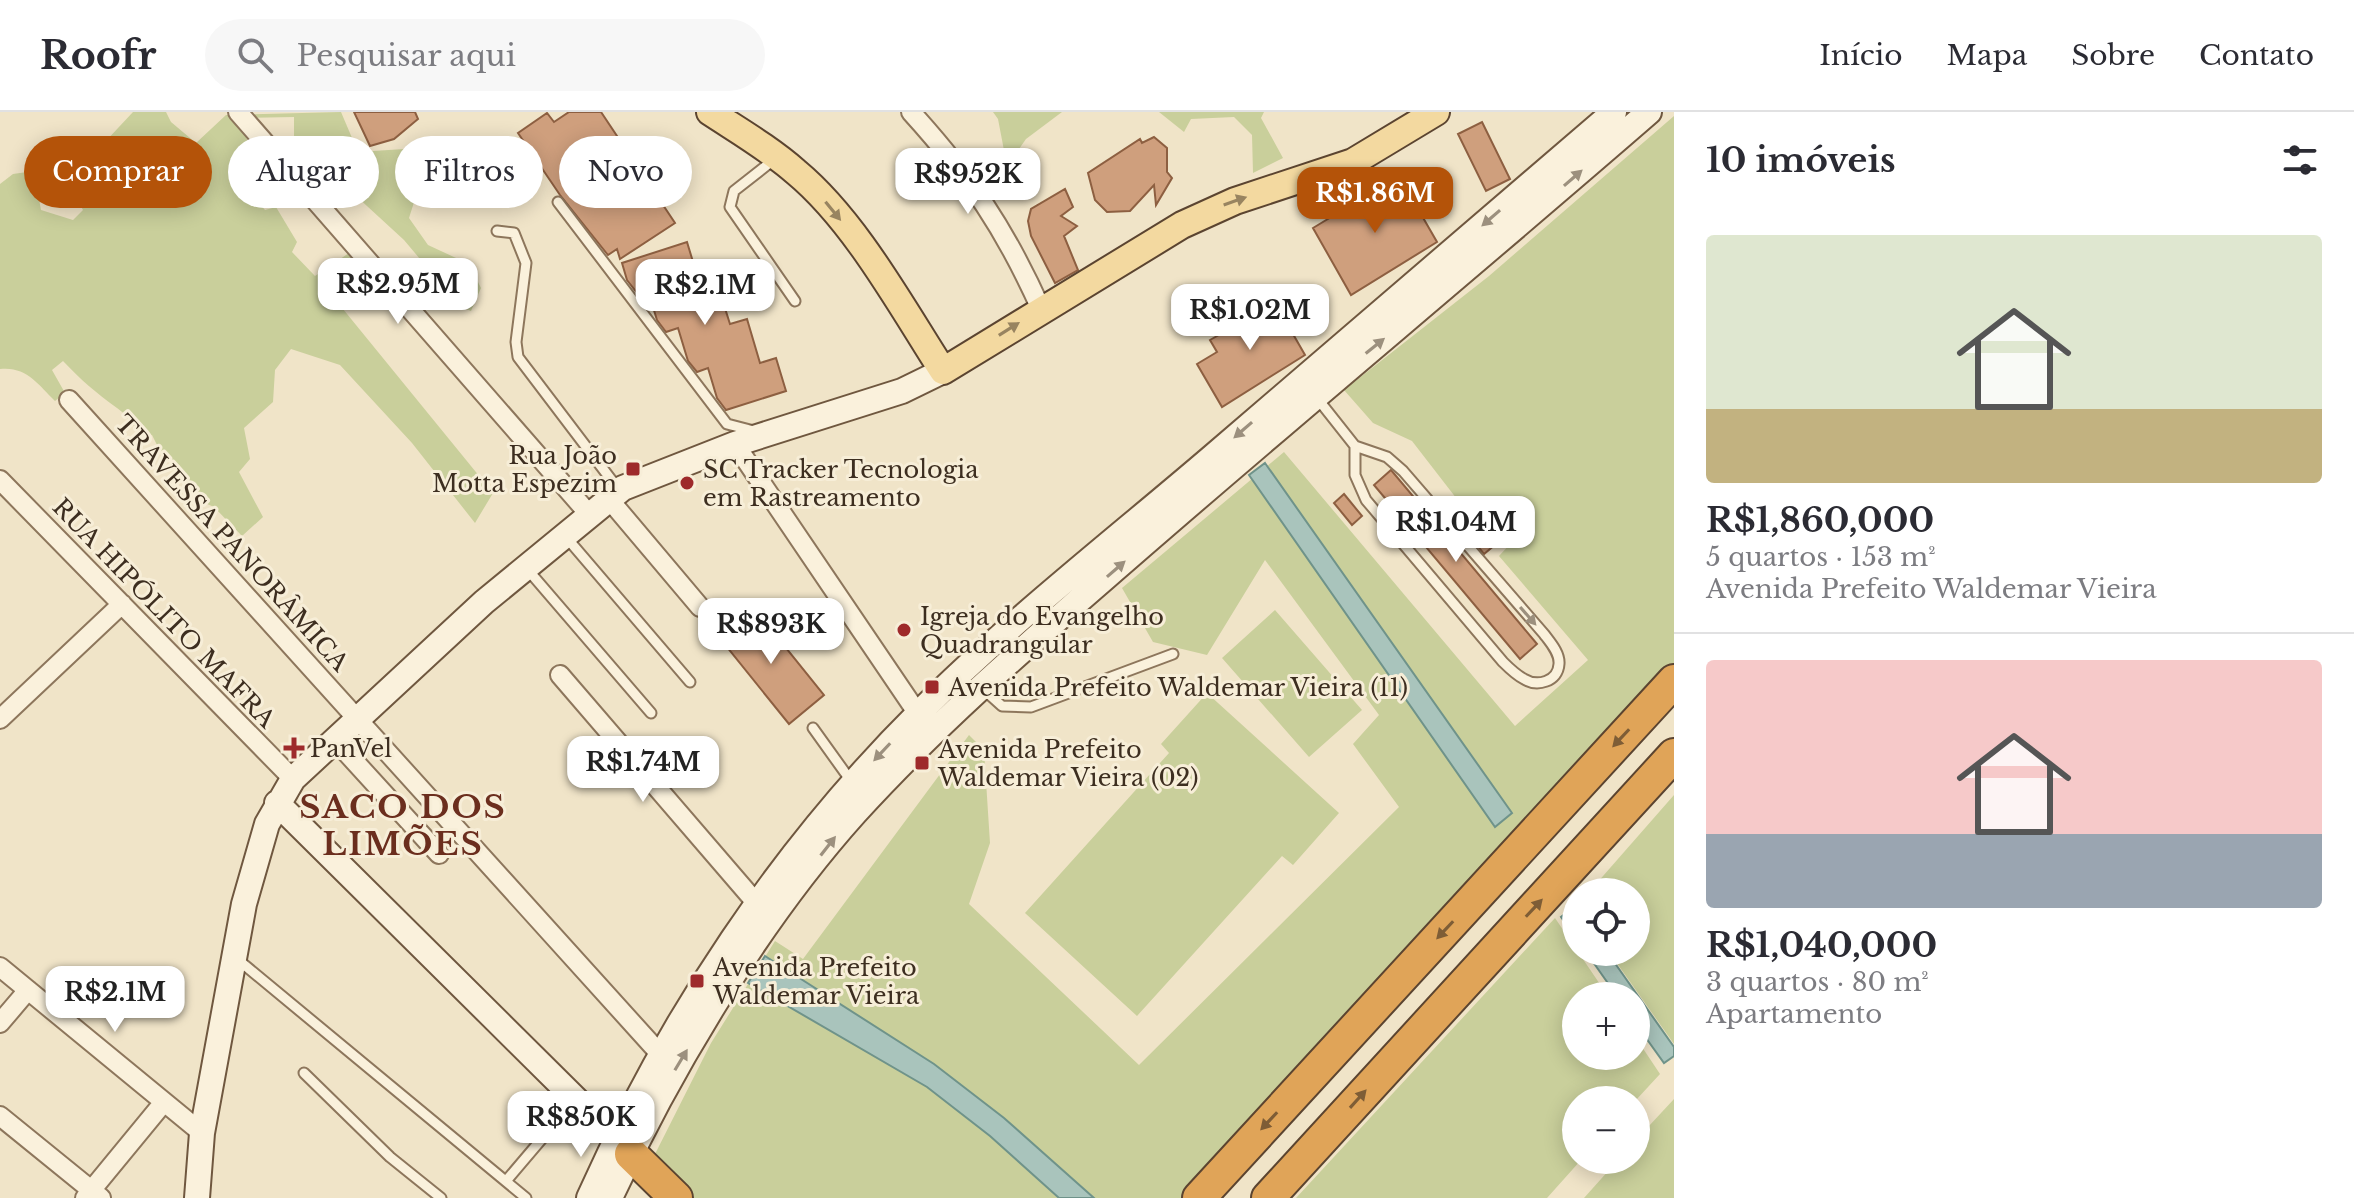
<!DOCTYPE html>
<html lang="pt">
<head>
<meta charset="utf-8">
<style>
	:root { --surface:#fff; --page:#f7f7f7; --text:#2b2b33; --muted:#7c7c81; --line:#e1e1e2; --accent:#b45309 }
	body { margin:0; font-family:"Libre Baskerville",serif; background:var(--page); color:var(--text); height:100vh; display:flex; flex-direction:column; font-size:30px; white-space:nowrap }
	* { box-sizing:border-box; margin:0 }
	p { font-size:26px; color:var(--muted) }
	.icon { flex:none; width:44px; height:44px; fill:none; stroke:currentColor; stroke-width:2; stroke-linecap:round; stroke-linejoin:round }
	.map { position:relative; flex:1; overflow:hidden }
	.drawer { display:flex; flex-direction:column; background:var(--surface); width:680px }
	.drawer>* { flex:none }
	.top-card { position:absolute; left:24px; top:24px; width:760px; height:72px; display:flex; gap:16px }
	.buttons { position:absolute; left:1562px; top:766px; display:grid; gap:16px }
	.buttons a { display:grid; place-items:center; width:88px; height:88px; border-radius:50%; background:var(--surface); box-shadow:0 4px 20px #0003; font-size:40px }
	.price { position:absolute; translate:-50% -68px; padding:0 18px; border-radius:16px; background:#fff; color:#222; font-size:26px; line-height:52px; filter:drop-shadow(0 2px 4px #0008) }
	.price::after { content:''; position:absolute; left:50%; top:48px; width:24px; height:18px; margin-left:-12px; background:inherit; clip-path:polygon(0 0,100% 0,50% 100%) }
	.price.on { background:var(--accent); color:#fff }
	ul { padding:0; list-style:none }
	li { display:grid; align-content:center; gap:16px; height:424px; padding:0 32px }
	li+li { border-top:2px solid var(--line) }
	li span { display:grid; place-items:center; height:248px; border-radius:8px; color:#555 }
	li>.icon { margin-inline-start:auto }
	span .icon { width:144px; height:144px; fill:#fffc; stroke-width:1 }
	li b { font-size:34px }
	h2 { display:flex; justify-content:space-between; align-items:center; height:96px; padding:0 32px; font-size:34px }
	.pill { padding:0 28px; border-radius:36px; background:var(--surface); box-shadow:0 4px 20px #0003; font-size:28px; line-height:72px }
	.pill.on { background:var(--accent); color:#fff }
	header { display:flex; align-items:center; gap:48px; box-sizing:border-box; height:112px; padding:0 40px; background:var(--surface); border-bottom:2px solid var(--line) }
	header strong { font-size:38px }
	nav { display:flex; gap:44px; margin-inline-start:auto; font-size:28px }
	.search { width:560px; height:72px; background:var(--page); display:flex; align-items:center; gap:20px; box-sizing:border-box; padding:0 28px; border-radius:44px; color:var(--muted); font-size:30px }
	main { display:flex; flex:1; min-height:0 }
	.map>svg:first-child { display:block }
	.green { fill:#c9cf9b }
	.water { fill:#a9c4bc; stroke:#6f938a; stroke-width:2 }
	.building { fill:#cf9f7d; stroke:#8d5f41; stroke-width:2 }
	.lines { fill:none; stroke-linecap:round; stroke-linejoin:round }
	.lane-casing { stroke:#8d765c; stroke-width:13 }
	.street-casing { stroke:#8d765c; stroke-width:22 }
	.secondary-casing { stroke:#6f573f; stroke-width:28 }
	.primary-casing { stroke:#5b4430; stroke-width:30 }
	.highway-casing { stroke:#5b4430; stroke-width:36 }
	.lane { stroke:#faf1dc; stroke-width:9 }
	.street { stroke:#faf1dc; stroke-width:18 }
	.secondary { stroke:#faf1dc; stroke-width:24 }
	.primary { stroke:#f3d9a0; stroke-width:26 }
	.highway { stroke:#e0a458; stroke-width:32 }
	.oneway { fill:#9c907e }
	.oneway2 { fill:#988460 }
	.oneway3 { fill:#7e5d36 }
	.poi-dot { fill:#9e2a2b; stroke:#f7eed8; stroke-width:3 }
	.labels { text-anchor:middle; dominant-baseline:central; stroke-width:6; stroke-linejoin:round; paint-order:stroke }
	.poi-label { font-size:24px; fill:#3d2e20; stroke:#f7eed8; text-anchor:start }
	.street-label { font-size:24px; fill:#3d2e20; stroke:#f7eed8 }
	.district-label { font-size:32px; font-weight:bold; letter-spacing:2px; fill:#6b2e1e; stroke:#f7eed8 }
</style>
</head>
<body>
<header>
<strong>Roofr</strong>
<div class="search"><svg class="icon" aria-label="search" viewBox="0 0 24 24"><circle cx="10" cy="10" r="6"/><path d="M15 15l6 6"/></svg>Pesquisar aqui</div>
<nav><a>Início</a><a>Mapa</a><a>Sobre</a><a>Contato</a></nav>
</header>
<main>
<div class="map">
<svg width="1674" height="1086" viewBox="0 0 1674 1086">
	<rect width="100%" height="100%" fill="#f0e4c8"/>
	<path class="green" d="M 133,0 L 166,0 L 171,10 L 196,31 L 226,3 L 341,0 L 358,40 L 404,37 L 416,84 L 409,106 L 428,133 L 469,152 L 481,176 L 471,199 L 438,186 L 425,170 L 425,153 L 404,128 L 355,83 L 343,94 L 302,71 L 294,34 L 294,5 L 242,6 L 240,13 L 254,42 L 239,67 L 265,98 L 276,95 L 297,130 L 292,140 L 315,164 L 349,141 L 365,162 L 334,186 L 493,381 L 475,411 L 412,331 L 340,253 L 291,237 L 275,258 L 273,290 L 244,316 L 250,347 L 239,360 L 263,405 L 242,424 L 214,395 L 198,388 L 178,355 L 162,343 L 152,323 C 126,314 134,308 117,296 C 95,280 82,269 63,249 L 52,258 L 65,281 L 55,289 C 38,272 26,254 0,257 L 0,72 L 13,62 L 34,59 L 41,98 L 73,108 L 83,98 L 55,49 L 57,37 L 105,79 L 117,69 L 118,44 L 104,31 Z
		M 993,0 L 1062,0 L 1026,27 L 1007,54 L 998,7 Z
		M 1159,0 L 1264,0 L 1261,6 L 1283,46 L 1253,61 L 1252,23 L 1234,5 L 1191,7 L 1184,20 Z
		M 1674,4 L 1674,562 L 1333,931 L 1182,1086 L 685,1086 L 650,1052 L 711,931 L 775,829 L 803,847 L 969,623 L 984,638 L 990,731 L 969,792 L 1139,953 L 1399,695 L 1353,632 L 1379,603 L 1265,448 L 1207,543 L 1153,530 L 1122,476 L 1284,340 L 1515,614 L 1588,548 L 1499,444 L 1511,431 L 1489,404 L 1477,413 L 1412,329 L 1373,311 L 1344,278 L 1489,164 Z
		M 1275,498 L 1362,598 L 1309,645 L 1222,546 Z
		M 1207,581 L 1339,701 L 1293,753 L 1282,744 L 1137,904 L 1025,801 L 1169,641 L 1161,632 Z
		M 1674,683 L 1674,932 L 1609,840 L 1636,840 L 1636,780 L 1589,780 Z
		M 1555,806 L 1608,884 L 1576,884 L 1576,944 L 1636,944 L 1636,926 L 1660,962 L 1636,988 L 1576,988 L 1576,1048 L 1581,1048 L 1547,1086 L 1296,1086 Z
		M 1674,987 L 1674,1086 L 1584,1086 L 1618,1048 L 1636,1048 L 1636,1028 Z"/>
	<path class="water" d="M 1265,351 L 1512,701 L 1495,715 L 1249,363 Z
		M 1575,794 L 1576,796 L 1576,826 L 1561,805 Z
		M 1586,840 L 1607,840 L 1674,935 L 1674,944 L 1664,951 L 1636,912 L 1636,884 L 1617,884 Z
		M 765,844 L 934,952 L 1004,1006 L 1094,1086 L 1059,1086 L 990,1024 L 927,975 L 748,871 Z"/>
	<path class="building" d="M 354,0 L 415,0 L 418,7 L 394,27 L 370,34 Z
		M 569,0 L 601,0 L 675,111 L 620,147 L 617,137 L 608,143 L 560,83 L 518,21 L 547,1 L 554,10 Z
		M 1482,10 L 1510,67 L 1486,79 L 1458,22 Z
		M 1154,25 L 1167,36 L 1167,60 L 1172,66 L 1156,93 L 1154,73 L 1130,99 L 1107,100 L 1095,88 L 1088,61 L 1140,27 L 1142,31 Z
		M 1399,64 L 1437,130 L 1351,183 L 1313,116 Z
		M 1065,77 L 1073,95 L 1061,104 L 1077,114 L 1064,124 L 1078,158 L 1055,171 L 1031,124 L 1028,109 L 1031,97 Z
		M 687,130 L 700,173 L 716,168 L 730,212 L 747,207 L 760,251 L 776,246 L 786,279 L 726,298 L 717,286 L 708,256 L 697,260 L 688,249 L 678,216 L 666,220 L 657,208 L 648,179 L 638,182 L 627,168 L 622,151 Z
		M 1270,182 L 1305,243 L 1222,295 L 1197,252 L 1217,240 L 1210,228 L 1247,207 L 1242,198 Z
		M 1391,358 L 1537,532 L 1520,547 L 1374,373 Z
		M 1344,382 L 1362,404 L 1352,413 L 1334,391 Z
		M 1484,415 L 1497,431 L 1484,442 L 1471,426 Z
		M 753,495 L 824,583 L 789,612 L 718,524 Z"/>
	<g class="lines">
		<g class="lane-casing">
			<path id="lane" d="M 776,46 L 734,79 L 730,95 L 795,189
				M 558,90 L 727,312 L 754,319
				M 497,119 L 514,121 L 526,151 L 516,230 L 518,245 L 619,378
				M 1317,286 L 1355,334 L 1387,345 L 1403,359 L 1544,522 C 1550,530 1560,541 1559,552 C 1558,570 1537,575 1524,567 C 1516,563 1509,556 1503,550 L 1366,388 L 1355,363 L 1355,334
				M 566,425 L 690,570
				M 528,458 L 651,601
				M 982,576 L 1002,594 L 1031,595 L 1173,542
				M 813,616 L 851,669
				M 236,846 L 526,1086
				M 304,961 L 390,1045 L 441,1086
				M 506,1069 L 574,989"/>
		</g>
		<g class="street-casing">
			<path id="street" d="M 238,0 L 588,401
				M 911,0 C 970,65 1005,117 1041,197
				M 69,288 L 661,943
				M 735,332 L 918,602
				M 0,368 L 293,667
				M 608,386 L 700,495
				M 560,563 L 758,793
				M 0,607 L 122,492
				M 335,628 L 439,742
				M 0,855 L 202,1021
				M 0,911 L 28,878
				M 0,1004 L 101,1086
				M 85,1086 L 164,990"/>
		</g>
		<g class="secondary-casing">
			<path id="secondary" d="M 277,691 L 627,1038
				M 197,1086 L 202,1021 L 244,792 L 267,712 L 293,667 L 484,490 L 623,376 L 735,332 L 902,279 L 943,259
				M 589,1086 C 669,907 781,738 920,600 C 1011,509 1114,429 1211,346 C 1345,231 1479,115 1614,0
				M 610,1086 C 670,956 759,808 855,701 C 946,601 1044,519 1145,431 C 1312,286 1482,145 1649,0"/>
		</g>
		<g class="primary-casing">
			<path id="primary" d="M 710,0 C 739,19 770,37 796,60 C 855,109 901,194 943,259 L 1182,113 L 1235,89 L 1353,50 L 1436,0"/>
		</g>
		<g class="highway-casing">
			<path id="highway" d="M 631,1042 L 676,1086
				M 1199,1086 L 1674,569
				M 1268,1086 L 1674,643"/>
		</g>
		<use href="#lane" class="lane"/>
		<use href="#street" class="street"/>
		<use href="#secondary" class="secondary"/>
		<use href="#primary" class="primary"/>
		<use href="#highway" class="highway"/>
	</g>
	<defs><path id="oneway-solid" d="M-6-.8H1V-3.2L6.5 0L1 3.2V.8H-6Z" transform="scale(2)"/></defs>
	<g class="oneway">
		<use href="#oneway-solid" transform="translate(1573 66) rotate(-41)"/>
		<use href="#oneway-solid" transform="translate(1491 106) rotate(139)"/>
		<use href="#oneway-solid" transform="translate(1375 234) rotate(-39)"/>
		<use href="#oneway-solid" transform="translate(1243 318) rotate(139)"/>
		<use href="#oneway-solid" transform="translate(1116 457) rotate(-41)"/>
		<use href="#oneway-solid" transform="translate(1528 504) rotate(49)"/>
		<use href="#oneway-solid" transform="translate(882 640) rotate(133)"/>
		<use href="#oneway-solid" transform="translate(828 734) rotate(-52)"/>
		<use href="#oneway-solid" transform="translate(681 948) rotate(-59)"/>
	</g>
	<g class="oneway2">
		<use href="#oneway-solid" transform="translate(1235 89) rotate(-19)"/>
		<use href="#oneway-solid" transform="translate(833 99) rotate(51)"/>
		<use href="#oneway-solid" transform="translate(1009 217) rotate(-32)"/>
	</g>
	<g class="oneway3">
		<use href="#oneway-solid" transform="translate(1621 626) rotate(133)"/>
		<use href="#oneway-solid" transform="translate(1534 796) rotate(-47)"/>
		<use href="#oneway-solid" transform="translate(1445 818) rotate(133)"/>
		<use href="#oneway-solid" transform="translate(1358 987) rotate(-48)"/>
		<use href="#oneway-solid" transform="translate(1269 1009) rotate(133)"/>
	</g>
	<g class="poi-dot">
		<rect x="625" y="349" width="16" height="16" rx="4"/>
		<circle cx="687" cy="371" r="8"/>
		<circle cx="904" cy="518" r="8"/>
		<rect x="924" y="567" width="16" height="16" rx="4"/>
		<path d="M290 624h8v8h8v8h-8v8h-8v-8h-8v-8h8z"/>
		<rect x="914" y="643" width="16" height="16" rx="4"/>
		<rect x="689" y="861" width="16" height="16" rx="4"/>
	</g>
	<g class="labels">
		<g class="poi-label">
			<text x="617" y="343" text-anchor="end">Rua João<tspan x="617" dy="28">Motta Espezim</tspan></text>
			<text x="703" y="357">SC Tracker Tecnologia<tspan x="703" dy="28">em Rastreamento</tspan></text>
			<text x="920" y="504">Igreja do Evangelho<tspan x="920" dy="28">Quadrangular</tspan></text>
			<text x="948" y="575">Avenida Prefeito Waldemar Vieira (11)</text>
			<text x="310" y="636">PanVel</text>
			<text x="938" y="637">Avenida Prefeito<tspan x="938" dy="28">Waldemar Vieira (02)</tspan></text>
			<text x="713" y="855">Avenida Prefeito<tspan x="713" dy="28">Waldemar Vieira</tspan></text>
		</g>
		<g class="street-label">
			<text transform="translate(232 431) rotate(48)">TRAVESSA PANORÂMICA</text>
			<text transform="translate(164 501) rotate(46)">RUA HIPÓLITO MAFRA</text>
		</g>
		<g class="district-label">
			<text x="403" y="695">SACO DOS<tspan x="403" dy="37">LIMÕES</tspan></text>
		</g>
	</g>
</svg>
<div class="buttons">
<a><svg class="icon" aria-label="locate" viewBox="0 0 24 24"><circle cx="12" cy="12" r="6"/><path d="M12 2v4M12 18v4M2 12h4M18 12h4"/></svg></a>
<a>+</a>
<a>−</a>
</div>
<b class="price" style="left:968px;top:104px">R$952K</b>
<b class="price on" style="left:1375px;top:123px">R$1.86M</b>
<b class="price" style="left:398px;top:214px">R$2.95M</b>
<b class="price" style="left:705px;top:215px">R$2.1M</b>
<b class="price" style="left:1250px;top:240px">R$1.02M</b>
<b class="price" style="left:1456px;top:452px">R$1.04M</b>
<b class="price" style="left:771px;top:554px">R$893K</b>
<b class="price" style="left:643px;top:692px">R$1.74M</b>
<b class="price" style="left:115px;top:922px">R$2.1M</b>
<b class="price" style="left:581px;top:1047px">R$850K</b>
<div class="top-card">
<a class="pill on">Comprar</a>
<a class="pill">Alugar</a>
<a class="pill">Filtros</a>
<a class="pill">Novo</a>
</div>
</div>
<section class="drawer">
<h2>10 imóveis<svg class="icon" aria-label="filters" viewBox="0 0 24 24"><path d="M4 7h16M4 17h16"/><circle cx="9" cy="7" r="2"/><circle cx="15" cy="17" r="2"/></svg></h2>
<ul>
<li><span style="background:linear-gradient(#dfe7d0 70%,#c2b280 0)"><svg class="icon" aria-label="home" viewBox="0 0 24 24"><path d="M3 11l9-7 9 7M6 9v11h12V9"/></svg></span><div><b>R$1,860,000</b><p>5 quartos · 153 m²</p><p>Avenida Prefeito Waldemar Vieira</p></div></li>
<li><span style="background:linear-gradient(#f6c9c9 70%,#9aa5b1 0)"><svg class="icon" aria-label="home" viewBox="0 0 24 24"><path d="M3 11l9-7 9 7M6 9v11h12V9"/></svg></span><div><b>R$1,040,000</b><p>3 quartos · 80 m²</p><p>Apartamento</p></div></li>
</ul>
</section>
</main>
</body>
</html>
